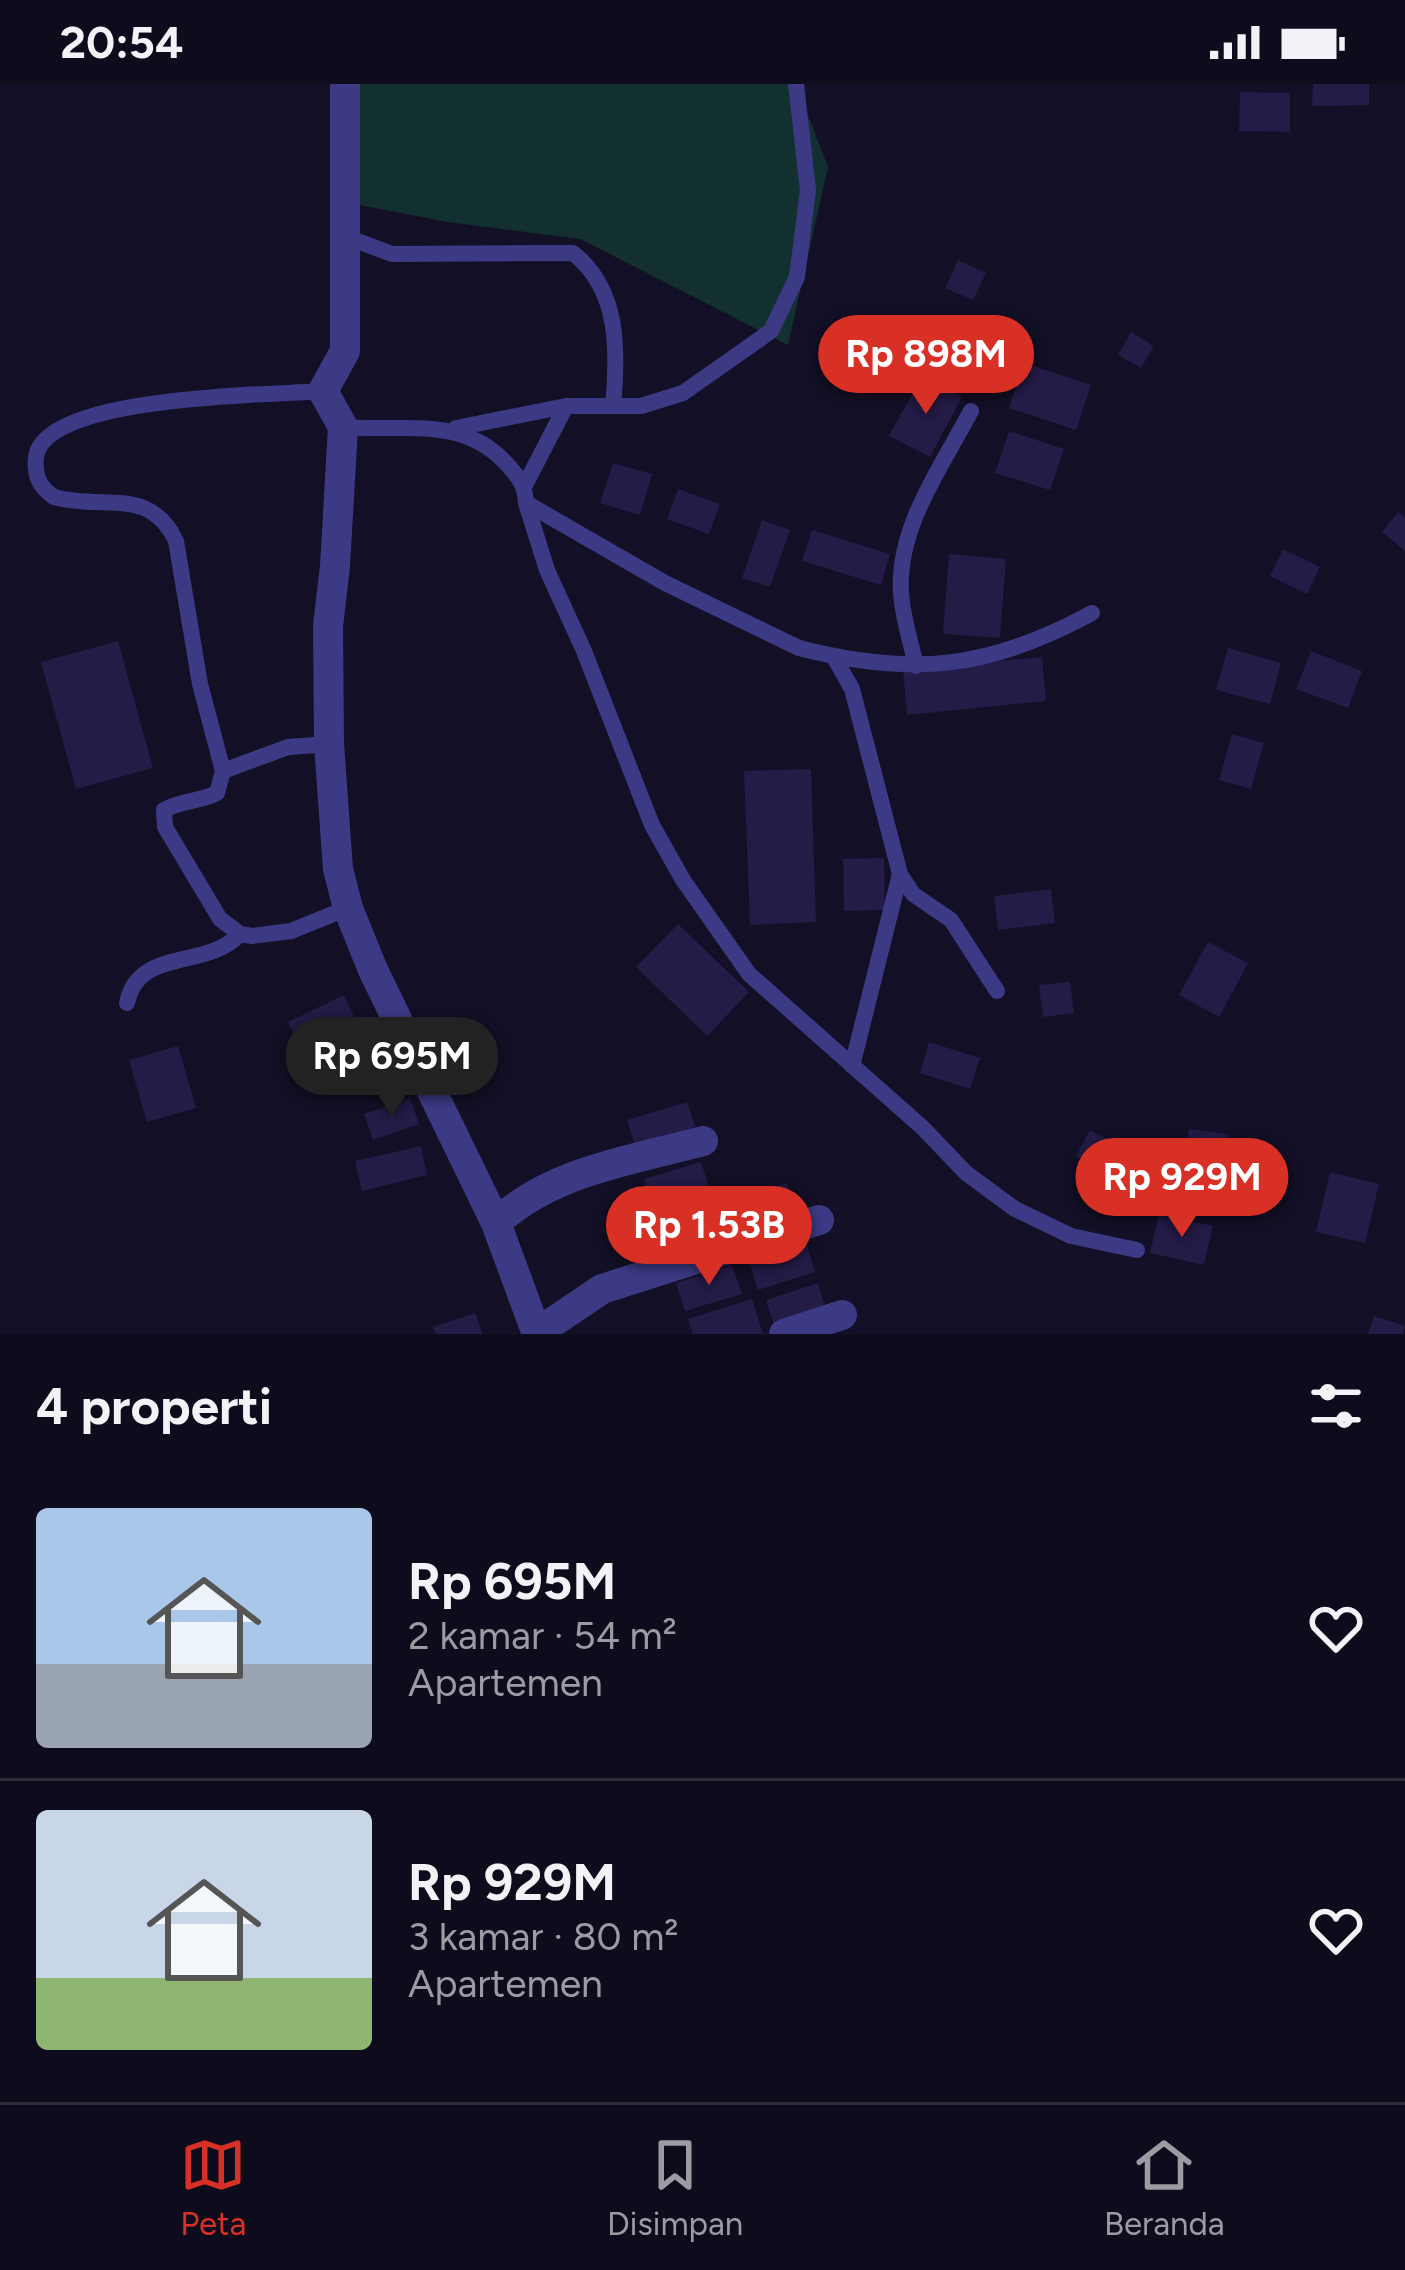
<!DOCTYPE html>
<html lang="id">
<head>
<meta charset="utf-8">
<style>
	:root { --surface:#0e0b1c; --page:#171425; --text:#f1f3f6; --muted:#9b9ba3; --line:#2e2b3b; --accent:#d93025 }
	body { margin:0; font-family:Figtree,sans-serif; background:var(--page); color:var(--text); height:100vh; display:flex; flex-direction:column; font-size:45px; white-space:nowrap }
	* { box-sizing:border-box; margin:0 }
	p { font-size:39px; color:var(--muted) }
	.icon { flex:none; width:66px; height:66px; fill:none; stroke:currentColor; stroke-width:2; stroke-linecap:round; stroke-linejoin:round }
	.map { position:relative; height:1250px; overflow:hidden }
	.side { display:flex; flex-direction:column; background:var(--surface); flex:1 }
	.side>* { flex:none }
	.price { position:absolute; translate:-50% -102px; padding:0 27px; border-radius:42px; background:var(--accent); color:#fff; font-size:39px; line-height:78px; filter:drop-shadow(0 3px 6px #0008) }
	.price::after { content:''; position:absolute; left:50%; top:72px; width:36px; height:27px; margin-left:-18px; background:inherit; clip-path:polygon(0 0,100% 0,50% 100%) }
	.price.selected { background:#222; color:#fff }
	ul { padding:0; list-style:none }
	li { display:flex; align-items:center; gap:36px; height:300px; padding:0 36px }
	li+li { border-top:3px solid var(--line) }
	li span { display:grid; place-items:center; flex:none; width:336px; height:240px; border-radius:12px; color:#555 }
	li>.icon { margin-inline-start:auto }
	span .icon { width:144px; height:144px; fill:#fffc; stroke-width:1 }
	li b { font-size:51px }
	h2 { display:flex; justify-content:space-between; align-items:center; height:144px; padding:0 36px; font-size:51px }
	.status { display:flex; justify-content:space-between; align-items:center; height:84px; padding:0 60px; background:var(--surface); direction:ltr }
	.status svg { height:33px; fill:currentColor }
	.dock { display:flex; justify-content:space-around; align-items:center; height:168px; border-top:3px solid var(--line); background:var(--surface); font-size:33px; color:var(--muted) }
	.dock a { display:grid; justify-items:center; gap:6px }
	.dock .selected { color:var(--accent) }
	.map>svg:first-child { display:block }
	.green { fill:#12302f }
	.building { fill:#241b47 }
	.lines { fill:none; stroke-linecap:round; stroke-linejoin:round }
	.service { stroke:#3d3a85; stroke-width:16 }
	.minor { stroke:#3d3a85; stroke-width:30 }
</style>
</head>
<body>
<div class="status"><b>20:54</b><svg viewBox="0 0 49 12"><path d="M0 12V9h3v3zM5 12V6h3v6zM10 12V3h3v9zM15 12V0h3v12zM26 1h20v11H26zM47 4h2v5h-2z"/></svg></div>
<div class="map">
<svg width="1405" height="1250" viewBox="0 0 1405 1250">
	<rect width="100%" height="100%" fill="#130f26"/>
	<path class="green" d="M 359,0 L 796,0 L 828,83 L 788,261 L 580,155 L 447,138 L 360,121 Z"/>
	<path class="building" d="M 1313,0 L 1369,0 L 1369,21 L 1312,22 Z
		M 1240,8 L 1290,9 L 1290,48 L 1239,47 Z
		M 958,176 L 986,189 L 973,216 L 945,204 Z
		M 925,240 L 943,249 L 924,287 L 905,277 Z
		M 1131,248 L 1154,262 L 1141,284 L 1118,271 Z
		M 1024,279 L 1091,301 L 1076,346 L 1009,324 Z
		M 922,292 L 962,313 L 930,373 L 889,352 Z
		M 1009,347 L 1064,365 L 1050,406 L 995,389 Z
		M 613,379 L 652,390 L 640,431 L 600,419 Z
		M 678,405 L 720,420 L 709,450 L 667,435 Z
		M 1398,428 L 1405,433 L 1405,467 L 1382,448 Z
		M 762,436 L 790,446 L 770,503 L 742,494 Z
		M 812,446 L 890,470 L 881,501 L 802,477 Z
		M 1283,465 L 1320,483 L 1307,510 L 1270,492 Z
		M 949,470 L 1006,475 L 1000,554 L 943,550 Z
		M 118,557 L 153,684 L 76,705 L 41,578 Z
		M 1228,564 L 1281,579 L 1270,620 L 1216,606 Z
		M 1311,567 L 1362,587 L 1348,624 L 1296,605 Z
		M 1042,573 L 1046,617 L 907,631 L 903,586 Z
		M 1232,650 L 1264,659 L 1251,705 L 1219,696 Z
		M 811,685 L 816,838 L 750,841 L 744,687 Z
		M 884,774 L 885,826 L 844,827 L 843,775 Z
		M 1051,805 L 1055,839 L 998,846 L 994,812 Z
		M 678,840 L 749,908 L 707,952 L 636,883 Z
		M 1208,858 L 1248,879 L 1219,933 L 1179,911 Z
		M 1070,898 L 1074,929 L 1043,933 L 1039,901 Z
		M 344,911 L 356,937 L 300,963 L 288,938 Z
		M 929,958 L 980,974 L 970,1005 L 920,989 Z
		M 178,962 L 196,1024 L 147,1038 L 129,976 Z
		M 410,1014 L 419,1040 L 373,1056 L 364,1030 Z
		M 687,1018 L 698,1051 L 638,1071 L 627,1036 Z
		M 1189,1045 L 1228,1050 L 1223,1088 L 1184,1082 Z
		M 1090,1046 L 1119,1061 L 1105,1088 L 1076,1072 Z
		M 421,1062 L 427,1091 L 362,1107 L 355,1077 Z
		M 701,1078 L 711,1110 L 655,1128 L 644,1095 Z
		M 1330,1088 L 1379,1100 L 1365,1159 L 1316,1148 Z
		M 787,1099 L 797,1131 L 744,1148 L 733,1116 Z
		M 714,1121 L 725,1154 L 672,1171 L 661,1138 Z
		M 1159,1130 L 1213,1142 L 1204,1181 L 1150,1169 Z
		M 805,1155 L 815,1188 L 758,1206 L 748,1173 Z
		M 732,1181 L 742,1210 L 685,1227 L 676,1199 Z
		M 818,1199 L 828,1232 L 776,1248 L 766,1216 Z
		M 752,1215 L 763,1250 L 693,1250 L 688,1235 Z
		M 475,1229 L 483,1250 L 436,1250 L 433,1243 Z
		M 1374,1232 L 1405,1242 L 1403,1250 L 1368,1250 Z"/>
	<g class="lines">
		<path class="service" d="M 344,152 L 392,170 L 573,169 C 620,206 618,268 613,322
			M 323,307 C 271,311 44,311 36,373 C 34,391 39,403 54,413 C 104,427 149,401 176,457 L 200,600 L 223,687 L 217,709 C 199,718 182,716 164,726 L 165,743 L 220,835 L 240,850 L 252,852 L 291,847 L 348,824
			M 343,343 C 402,348 460,331 505,378 C 518,392 525,400 526,419 L 665,499 L 799,564 C 912,593 989,585 1092,529
			M 456,344 L 566,322 L 641,322 L 683,309 L 771,247 L 797,193 L 808,106 L 796,0
			M 525,401 L 566,322
			M 526,419 L 547,486 L 584,567 L 652,741 L 683,796 L 749,890 L 923,1044 L 966,1089 L 1015,1125 L 1071,1152 L 1137,1166
			M 834,573 L 852,605 L 900,790 L 913,810 L 951,836 L 997,907
			M 916,582 C 911,558 902,532 901,508 C 897,443 942,382 971,327
			M 223,687 L 288,663 L 329,660
			M 127,919 C 138,863 207,886 240,850
			M 852,982 L 900,790"/>
		<path class="minor" d="M 345,0 L 345,267 L 323,307 L 343,343 L 335,482 L 328,542 L 329,660 L 338,785 L 348,824 L 373,886 L 496,1139 L 537,1250
			M 496,1139 C 551,1087 632,1076 703,1057
			M 537,1249 L 602,1205 L 819,1136
			M 784,1250 L 842,1231"/>
	</g>
</svg>
<b class="price" style="left:926px;top:333px">Rp 898M</b>
<b class="price selected" style="left:392px;top:1035px">Rp 695M</b>
<b class="price" style="left:1182px;top:1156px">Rp 929M</b>
<b class="price" style="left:709px;top:1204px">Rp 1.53B</b>
</div>
<section class="side">
<h2>4 properti<svg class="icon" aria-label="filters" viewBox="0 0 24 24"><path d="M4 7h16M4 17h16"/><circle cx="9" cy="7" r="2"/><circle cx="15" cy="17" r="2"/></svg></h2>
<ul>
<li><span style="background:linear-gradient(#a9c7e8 65%,#9aa5b1 0)"><svg class="icon" aria-label="home" viewBox="0 0 24 24"><path d="M3 11l9-7 9 7M6 9v11h12V9"/></svg></span><div><b>Rp 695M</b><p>2 kamar · 54 m²</p><p>Apartemen</p></div><svg class="icon" aria-label="heart" viewBox="0 0 24 24"><path d="M12 20l-8-8c-3-5 5-10 8-4 3-6 11-1 8 4z"/></svg></li>
<li><span style="background:linear-gradient(#c9d6e8 70%,#8fb573 0)"><svg class="icon" aria-label="home" viewBox="0 0 24 24"><path d="M3 11l9-7 9 7M6 9v11h12V9"/></svg></span><div><b>Rp 929M</b><p>3 kamar · 80 m²</p><p>Apartemen</p></div><svg class="icon" aria-label="heart" viewBox="0 0 24 24"><path d="M12 20l-8-8c-3-5 5-10 8-4 3-6 11-1 8 4z"/></svg></li>
</ul>
</section>
<nav class="dock">
<a class="selected"><svg class="icon" aria-label="map" viewBox="0 0 24 24"><path d="M3 6l6-2 6 2 6-2v14l-6 2-6-2-6 2zM9 4v14M15 6v14"/></svg>Peta</a>
<a><svg class="icon" aria-label="saved" viewBox="0 0 24 24"><path d="M7 4h10v16l-5-4-5 4z"/></svg>Disimpan</a>
<a><svg class="icon" aria-label="home" viewBox="0 0 24 24"><path d="M3 11l9-7 9 7M6 9v11h12V9"/></svg>Beranda</a>
</nav>
</body>
</html>
